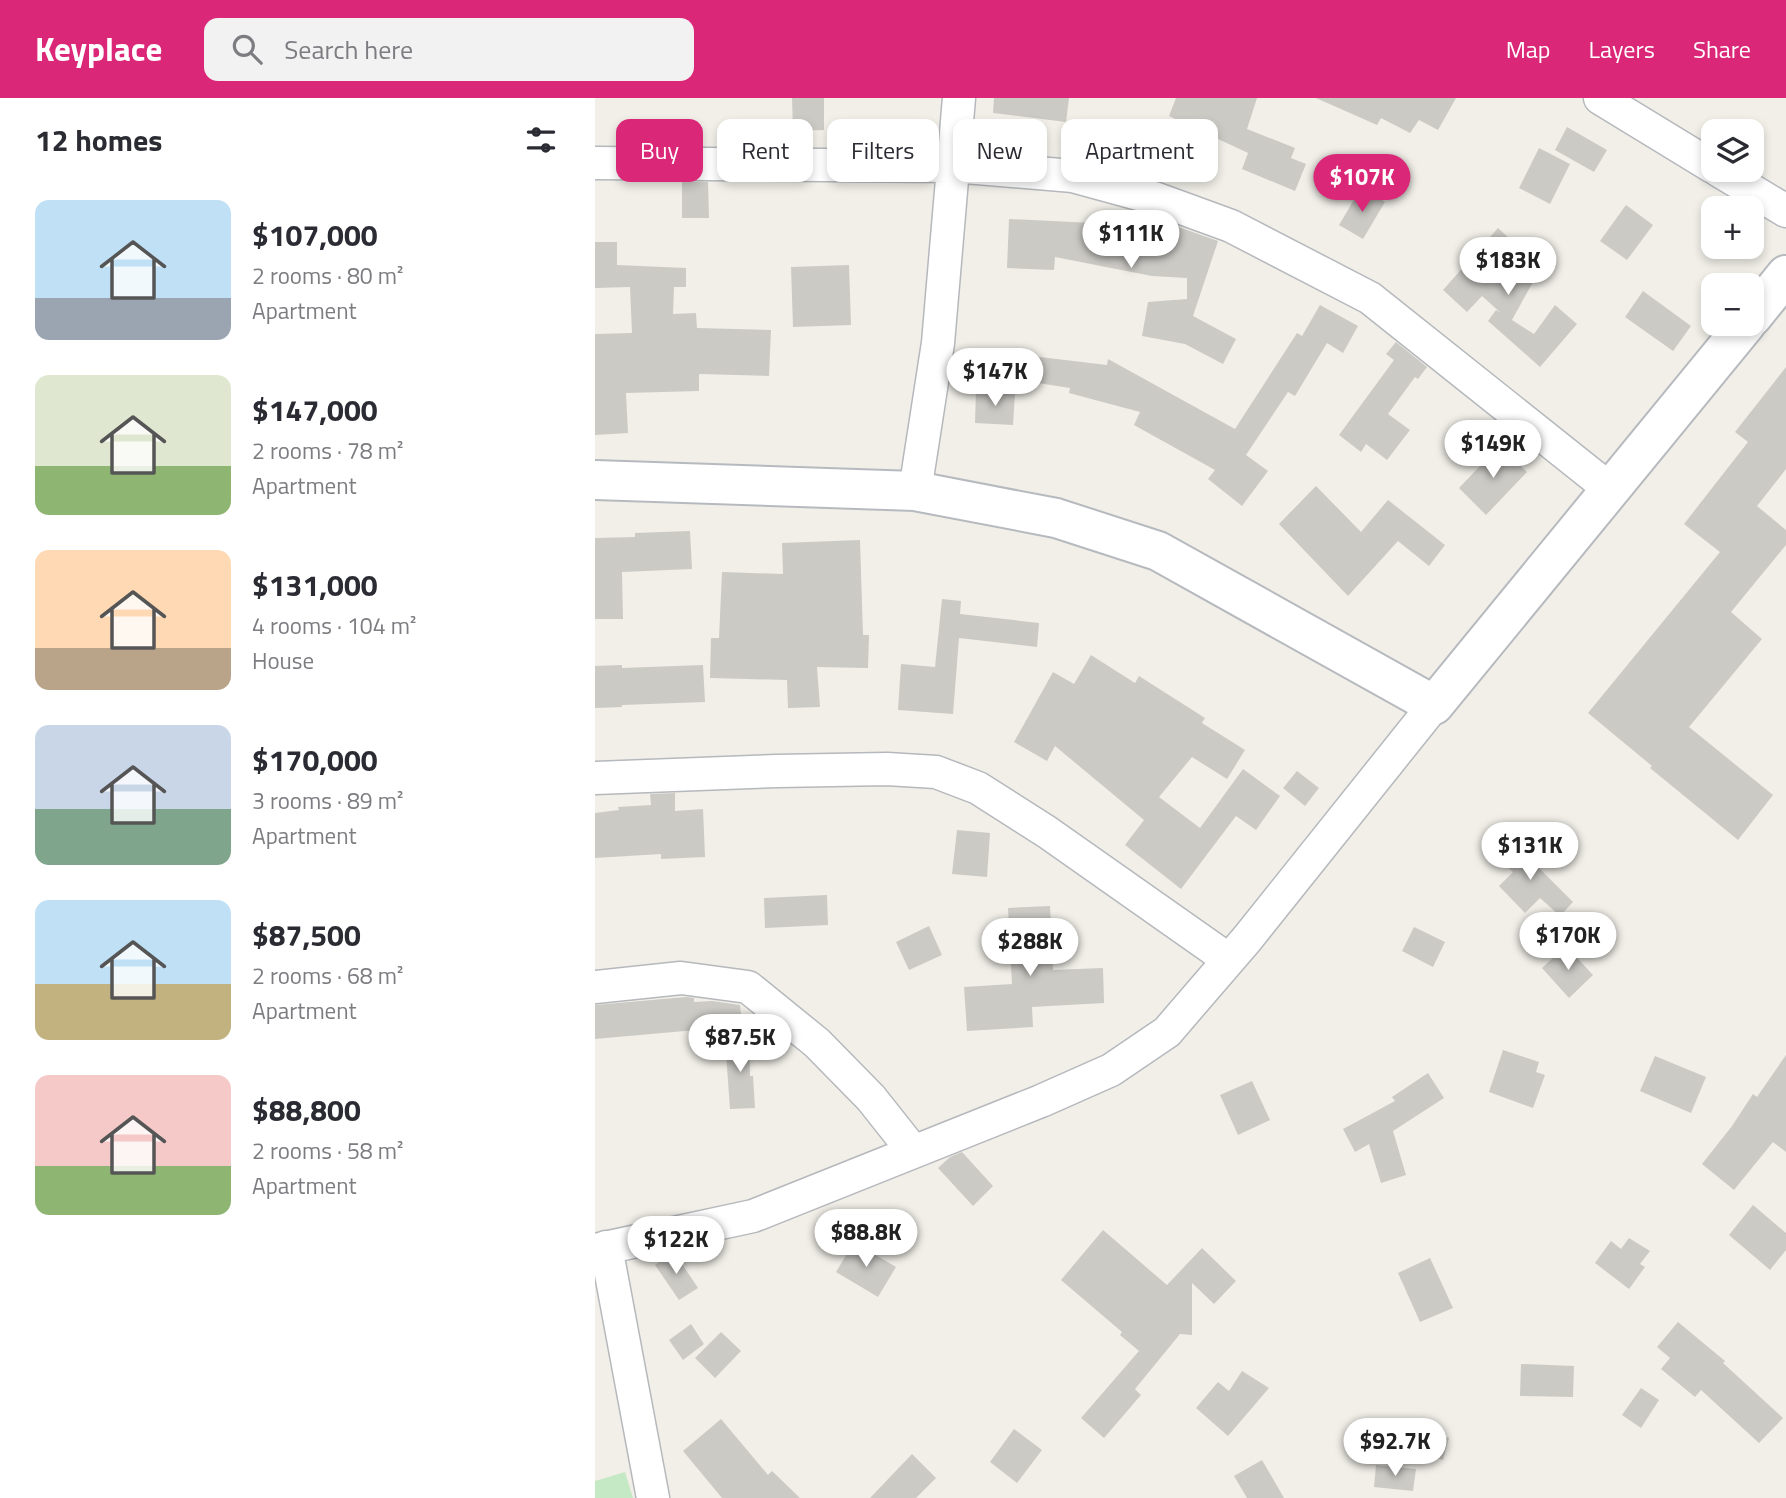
<!DOCTYPE html>
<html lang="en">
<head>
<meta charset="utf-8">
<style>
	:root { --surface:#fff; --page:#f2f2f3; --text:#2b2b33; --muted:#7c7c81; --accent:#db2777 }
	body { margin:0; font-family:"Titillium Web",sans-serif; background:var(--page); color:var(--text); height:100vh; display:flex; flex-direction:column; font-size:26px; white-space:nowrap }
	* { box-sizing:border-box; margin:0 }
	p { font-size:23px; color:var(--muted) }
	.icon { flex:none; width:38px; height:38px; fill:none; stroke:currentColor; stroke-width:2; stroke-linecap:round; stroke-linejoin:round }
	.map { position:relative; flex:1; overflow:hidden }
	.side { display:flex; flex-direction:column; background:var(--surface); width:595px }
	.side>* { flex:none }
	.banner { position:absolute; left:21px; top:21px; width:665px; height:63px; display:flex; gap:14px }
	.buttons { position:absolute; left:1106px; top:21px; display:grid; gap:14px }
	.buttons a { display:grid; place-items:center; width:63px; height:63px; border-radius:14px; background:var(--surface); box-shadow:0 4px 10px #0003; font-size:35px }
	.price { position:absolute; translate:-50% -60px; padding:0 16px; border-radius:24px; background:#fff; color:#222; font-size:23px; line-height:46px; filter:drop-shadow(0 2px 4px #0008) }
	.price::after { content:''; position:absolute; left:50%; top:42px; width:21px; height:16px; margin-left:-10px; background:inherit; clip-path:polygon(0 0,100% 0,50% 100%) }
	.price.active { background:var(--accent); color:#fff }
	ul { padding:0; list-style:none }
	li { display:flex; align-items:center; gap:21px; height:175px; padding:0 35px }
	li span { display:grid; place-items:center; flex:none; width:196px; height:140px; border-radius:14px; color:#555 }
	li>.icon { margin-inline-start:auto }
	span .icon { width:84px; height:84px; fill:#fffc; stroke-width:1 }
	li b { font-size:30px }
	h2 { display:flex; justify-content:space-between; align-items:center; height:84px; padding:0 35px; font-size:30px }
	.chip { padding:0 24px; border-radius:14px; background:var(--surface); box-shadow:0 4px 10px #0003; font-size:24px; line-height:63px }
	.chip.active { background:var(--accent); color:#fff }
	header { display:flex; align-items:center; gap:42px; box-sizing:border-box; height:98px; padding:0 35px; background:var(--accent); color:#fff }
	header strong { font-size:33px }
	nav { display:flex; gap:38px; margin-inline-start:auto; font-size:24px }
	.search { width:490px; height:63px; background:var(--page); display:flex; align-items:center; gap:18px; box-sizing:border-box; padding:0 24px; border-radius:14px; color:var(--muted); font-size:26px }
	main { display:flex; flex:1; min-height:0 }
	.map>svg:first-child { display:block }
	.green { fill:#c5e8c5 }
	.building { fill:#cccac5 }
	.lines { fill:none; stroke-linecap:round; stroke-linejoin:round }
	.street-casing { stroke:#b5b8bc; stroke-width:35 }
	.secondary-casing { stroke:#b6babf; stroke-width:42 }
	.street { stroke:#fff; stroke-width:32 }
	.secondary { stroke:#fff; stroke-width:38 }
</style>
</head>
<body>
<header>
<strong>Keyplace</strong>
<div class="search"><svg class="icon" aria-label="search" viewBox="0 0 24 24"><circle cx="10" cy="10" r="6"/><path d="M15 15l6 6"/></svg>Search here</div>
<nav><a>Map</a><a>Layers</a><a>Share</a></nav>
</header>
<main>
<section class="side">
<h2>12 homes<svg class="icon" aria-label="filters" viewBox="0 0 24 24"><path d="M4 7h16M4 17h16"/><circle cx="9" cy="7" r="2"/><circle cx="15" cy="17" r="2"/></svg></h2>
<ul>
<li><span style="background:linear-gradient(#bfe0f5 70%,#9aa5b1 0)"><svg class="icon" aria-label="home" viewBox="0 0 24 24"><path d="M3 11l9-7 9 7M6 9v11h12V9"/></svg></span><div><b>$107,000</b><p>2 rooms · 80 m²</p><p>Apartment</p></div></li>
<li><span style="background:linear-gradient(#dfe7d0 65%,#8fb573 0)"><svg class="icon" aria-label="home" viewBox="0 0 24 24"><path d="M3 11l9-7 9 7M6 9v11h12V9"/></svg></span><div><b>$147,000</b><p>2 rooms · 78 m²</p><p>Apartment</p></div></li>
<li><span style="background:linear-gradient(#ffd9b3 70%,#b9a48a 0)"><svg class="icon" aria-label="home" viewBox="0 0 24 24"><path d="M3 11l9-7 9 7M6 9v11h12V9"/></svg></span><div><b>$131,000</b><p>4 rooms · 104 m²</p><p>House</p></div></li>
<li><span style="background:linear-gradient(#c9d6e8 60%,#7fa58c 0)"><svg class="icon" aria-label="home" viewBox="0 0 24 24"><path d="M3 11l9-7 9 7M6 9v11h12V9"/></svg></span><div><b>$170,000</b><p>3 rooms · 89 m²</p><p>Apartment</p></div></li>
<li><span style="background:linear-gradient(#bfe0f5 60%,#c2b280 0)"><svg class="icon" aria-label="home" viewBox="0 0 24 24"><path d="M3 11l9-7 9 7M6 9v11h12V9"/></svg></span><div><b>$87,500</b><p>2 rooms · 68 m²</p><p>Apartment</p></div></li>
<li><span style="background:linear-gradient(#f6c9c9 65%,#8fb573 0)"><svg class="icon" aria-label="home" viewBox="0 0 24 24"><path d="M3 11l9-7 9 7M6 9v11h12V9"/></svg></span><div><b>$88,800</b><p>2 rooms · 58 m²</p><p>Apartment</p></div></li>
</ul>
</section>
<div class="map">
<svg width="1191" height="1400" viewBox="0 0 1191 1400">
	<rect width="100%" height="100%" fill="#f1efe8"/>
	<path class="green" d="M 30,1374 L 38,1400 L 0,1400 L 0,1383 Z"/>
	<path class="building" d="M 197,0 L 229,0 L 229,32 L 198,33 Z
		M 399,0 L 474,0 L 471,24 L 398,15 Z
		M 581,0 L 662,0 L 652,31 L 700,50 L 696,60 L 711,66 L 700,93 L 647,71 L 653,55 L 574,18 Z
		M 721,0 L 861,0 L 843,32 L 824,22 L 815,35 L 786,20 L 782,27 Z
		M 972,29 L 1012,52 L 999,74 L 960,52 Z
		M 944,50 L 975,66 L 955,106 L 924,90 Z
		M 87,84 L 113,84 L 114,120 L 87,120 Z
		M 766,90 L 790,104 L 768,141 L 744,127 Z
		M 1031,107 L 1058,127 L 1032,162 L 1005,143 Z
		M 414,121 L 498,125 L 571,138 L 575,126 L 623,143 L 598,218 L 641,241 L 628,266 L 590,246 L 547,238 L 553,204 L 592,201 L 592,180 L 557,178 L 460,159 L 459,172 L 412,170 Z
		M 903,130 L 928,153 L 918,164 L 939,182 L 917,222 L 939,236 L 960,207 L 982,226 L 945,269 L 893,223 L 901,212 L 906,215 L 887,198 L 872,214 L 848,192 Z
		M 0,144 L 22,144 L 22,167 L 91,170 L 91,189 L 79,189 L 78,216 L 101,215 L 102,230 L 176,232 L 174,278 L 104,276 L 104,293 L 31,295 L 33,335 L 0,337 L 0,236 L 37,235 L 35,189 L 0,190 Z
		M 254,167 L 256,227 L 198,229 L 196,169 Z
		M 1048,193 L 1096,228 L 1078,253 L 1030,219 Z
		M 725,207 L 763,228 L 748,255 L 732,245 L 700,298 L 693,294 L 651,357 L 673,373 L 647,408 L 613,381 L 620,372 L 539,327 L 545,314 L 474,295 L 475,290 L 430,283 L 428,257 L 512,267 L 513,261 L 640,331 L 702,235 L 707,238 Z
		M 801,244 L 832,269 L 823,281 L 820,279 L 793,316 L 815,332 L 792,362 L 771,346 L 766,354 L 744,337 L 799,262 L 791,256 Z
		M 1191,269 L 1191,371 L 1162,408 L 1191,432 L 1191,447 L 1136,514 L 1167,541 L 1094,629 L 1178,697 L 1143,742 L 1055,670 L 1057,668 L 993,615 L 1125,454 L 1089,426 L 1153,344 L 1140,334 Z
		M 381,293 L 420,295 L 418,327 L 380,325 Z
		M 905,347 L 932,374 L 891,417 L 864,390 Z
		M 721,388 L 766,434 L 793,402 L 850,447 L 834,468 L 803,443 L 753,498 L 684,426 Z
		M 95,433 L 97,471 L 27,474 L 28,521 L 0,521 L 0,440 L 40,439 L 40,435 Z
		M 265,442 L 268,537 L 274,537 L 273,570 L 222,569 L 225,609 L 193,610 L 192,582 L 115,580 L 116,540 L 124,540 L 127,474 L 188,476 L 187,445 Z
		M 347,501 L 366,503 L 365,516 L 444,525 L 442,549 L 364,540 L 358,616 L 303,612 L 306,566 L 340,569 Z
		M 496,557 L 540,585 L 544,578 L 610,620 L 607,625 L 650,652 L 632,681 L 597,659 L 564,699 L 605,730 L 648,671 L 685,698 L 661,732 L 641,718 L 586,791 L 530,747 L 549,722 L 460,648 L 452,663 L 419,644 L 458,574 L 479,586 Z
		M 27,567 L 27,570 L 108,567 L 110,604 L 27,607 L 27,609 L 0,610 L 0,568 Z
		M 702,673 L 724,690 L 710,708 L 688,690 Z
		M 80,695 L 80,713 L 108,711 L 110,759 L 66,761 L 66,756 L 0,760 L 0,715 L 24,712 L 23,709 L 56,707 L 55,696 Z
		M 362,732 L 395,735 L 392,779 L 357,776 Z
		M 916,742 L 978,804 L 965,818 L 945,800 L 930,815 L 904,788 L 918,774 L 901,758 Z
		M 232,797 L 233,827 L 170,830 L 169,800 Z
		M 455,808 L 458,872 L 508,870 L 509,905 L 437,909 L 438,929 L 372,933 L 369,889 L 417,886 L 413,810 Z
		M 334,828 L 347,857 L 314,872 L 301,844 Z
		M 819,829 L 850,844 L 838,869 L 807,853 Z
		M 971,848 L 998,877 L 974,900 L 947,870 Z
		M 91,899 L 99,900 L 99,904 L 117,903 L 145,907 L 148,934 L 123,936 L 123,930 L 0,941 L 0,907 Z
		M 154,940 L 155,978 L 158,978 L 160,1010 L 135,1011 L 130,941 Z
		M 908,952 L 944,964 L 941,974 L 950,977 L 938,1010 L 894,994 Z
		M 1191,957 L 1191,1054 L 1178,1044 L 1139,1092 L 1107,1066 L 1137,1028 L 1158,996 L 1162,999 Z
		M 1060,958 L 1111,979 L 1096,1015 L 1045,993 Z
		M 833,975 L 849,1000 L 798,1033 L 811,1077 L 786,1085 L 774,1046 L 760,1054 L 748,1031 L 800,1003 L 797,999 Z
		M 657,983 L 675,1022 L 643,1037 L 625,997 Z
		M 367,1054 L 398,1088 L 378,1108 L 343,1070 L 355,1059 Z
		M 1158,1107 L 1191,1135 L 1191,1152 L 1175,1172 L 1134,1137 Z
		M 508,1132 L 572,1187 L 607,1150 L 641,1183 L 619,1206 L 597,1185 L 597,1237 L 585,1236 L 540,1291 L 546,1297 L 509,1340 L 486,1320 L 544,1253 L 525,1237 L 527,1234 L 466,1182 Z
		M 1034,1140 L 1055,1153 L 1045,1166 L 1050,1169 L 1034,1191 L 1000,1165 L 1016,1143 L 1026,1151 Z
		M 259,1144 L 301,1169 L 283,1199 L 241,1174 Z
		M 79,1154 L 103,1190 L 84,1202 L 60,1167 Z
		M 835,1160 L 858,1210 L 825,1224 L 803,1175 Z
		M 1083,1224 L 1130,1263 L 1128,1265 L 1188,1320 L 1164,1345 L 1106,1292 L 1100,1299 L 1066,1271 L 1075,1260 L 1062,1249 Z
		M 96,1226 L 109,1246 L 88,1262 L 74,1242 Z
		M 126,1234 L 146,1253 L 120,1280 L 100,1260 Z
		M 926,1266 L 979,1268 L 978,1299 L 925,1298 Z
		M 647,1273 L 674,1290 L 633,1338 L 601,1310 L 623,1284 L 634,1293 Z
		M 1046,1290 L 1064,1302 L 1046,1330 L 1027,1317 Z
		M 126,1321 L 173,1377 L 177,1373 L 205,1400 L 127,1400 L 88,1353 Z
		M 419,1331 L 447,1352 L 422,1385 L 395,1364 Z
		M 832,1334 L 854,1340 L 848,1362 L 827,1356 Z
		M 317,1356 L 341,1380 L 321,1400 L 275,1400 Z
		M 667,1362 L 689,1400 L 652,1400 L 639,1378 Z
		M 781,1367 L 821,1371 L 818,1393 L 779,1389 Z"/>
	<g class="lines">
		<g class="street-casing">
			<path id="street" d="M 1005,0 L 1118,69
				M 0,65 L 358,68 L 478,78 L 562,101 L 636,128 L 775,200 L 1016,392
				M 1123,72 L 1191,113
				M 320,393 L 343,245 L 364,0
				M 0,680 L 182,673 L 292,671 L 341,674 L 383,690 L 452,734 L 634,862
				M 0,889 L 86,880 L 153,889 L 222,945 L 276,1000 L 318,1053
				M 11,1149 L 58,1400
				M 0,1152 L 158,1118 L 446,1003 L 516,972 L 572,934 L 652,841 L 839,607"/>
		</g>
		<g class="secondary-casing">
			<path id="secondary" d="M 1157,219 L 1191,177
				M 0,382 L 320,393 L 461,420 L 563,453 L 839,607 L 1151,226"/>
		</g>
		<use href="#street" class="street"/>
		<use href="#secondary" class="secondary"/>
	</g>
</svg>
<div class="buttons">
<a><svg class="icon" aria-label="layers" viewBox="0 0 24 24"><path d="M12 4l9 5-9 5-9-5zM3 14l9 5 9-5"/></svg></a>
<a>+</a>
<a>−</a>
</div>
<b class="price active" style="left:767px;top:116px">$107K</b>
<b class="price" style="left:536px;top:172px">$111K</b>
<b class="price" style="left:913px;top:199px">$183K</b>
<b class="price" style="left:400px;top:310px">$147K</b>
<b class="price" style="left:898px;top:382px">$149K</b>
<b class="price" style="left:935px;top:784px">$131K</b>
<b class="price" style="left:973px;top:874px">$170K</b>
<b class="price" style="left:435px;top:880px">$288K</b>
<b class="price" style="left:145px;top:976px">$87.5K</b>
<b class="price" style="left:271px;top:1171px">$88.8K</b>
<b class="price" style="left:81px;top:1178px">$122K</b>
<b class="price" style="left:800px;top:1380px">$92.7K</b>
<div class="banner">
<a class="chip active">Buy</a>
<a class="chip">Rent</a>
<a class="chip">Filters</a>
<a class="chip">New</a>
<a class="chip">Apartment</a>
</div>
</div>
</main>
</body>
</html>
